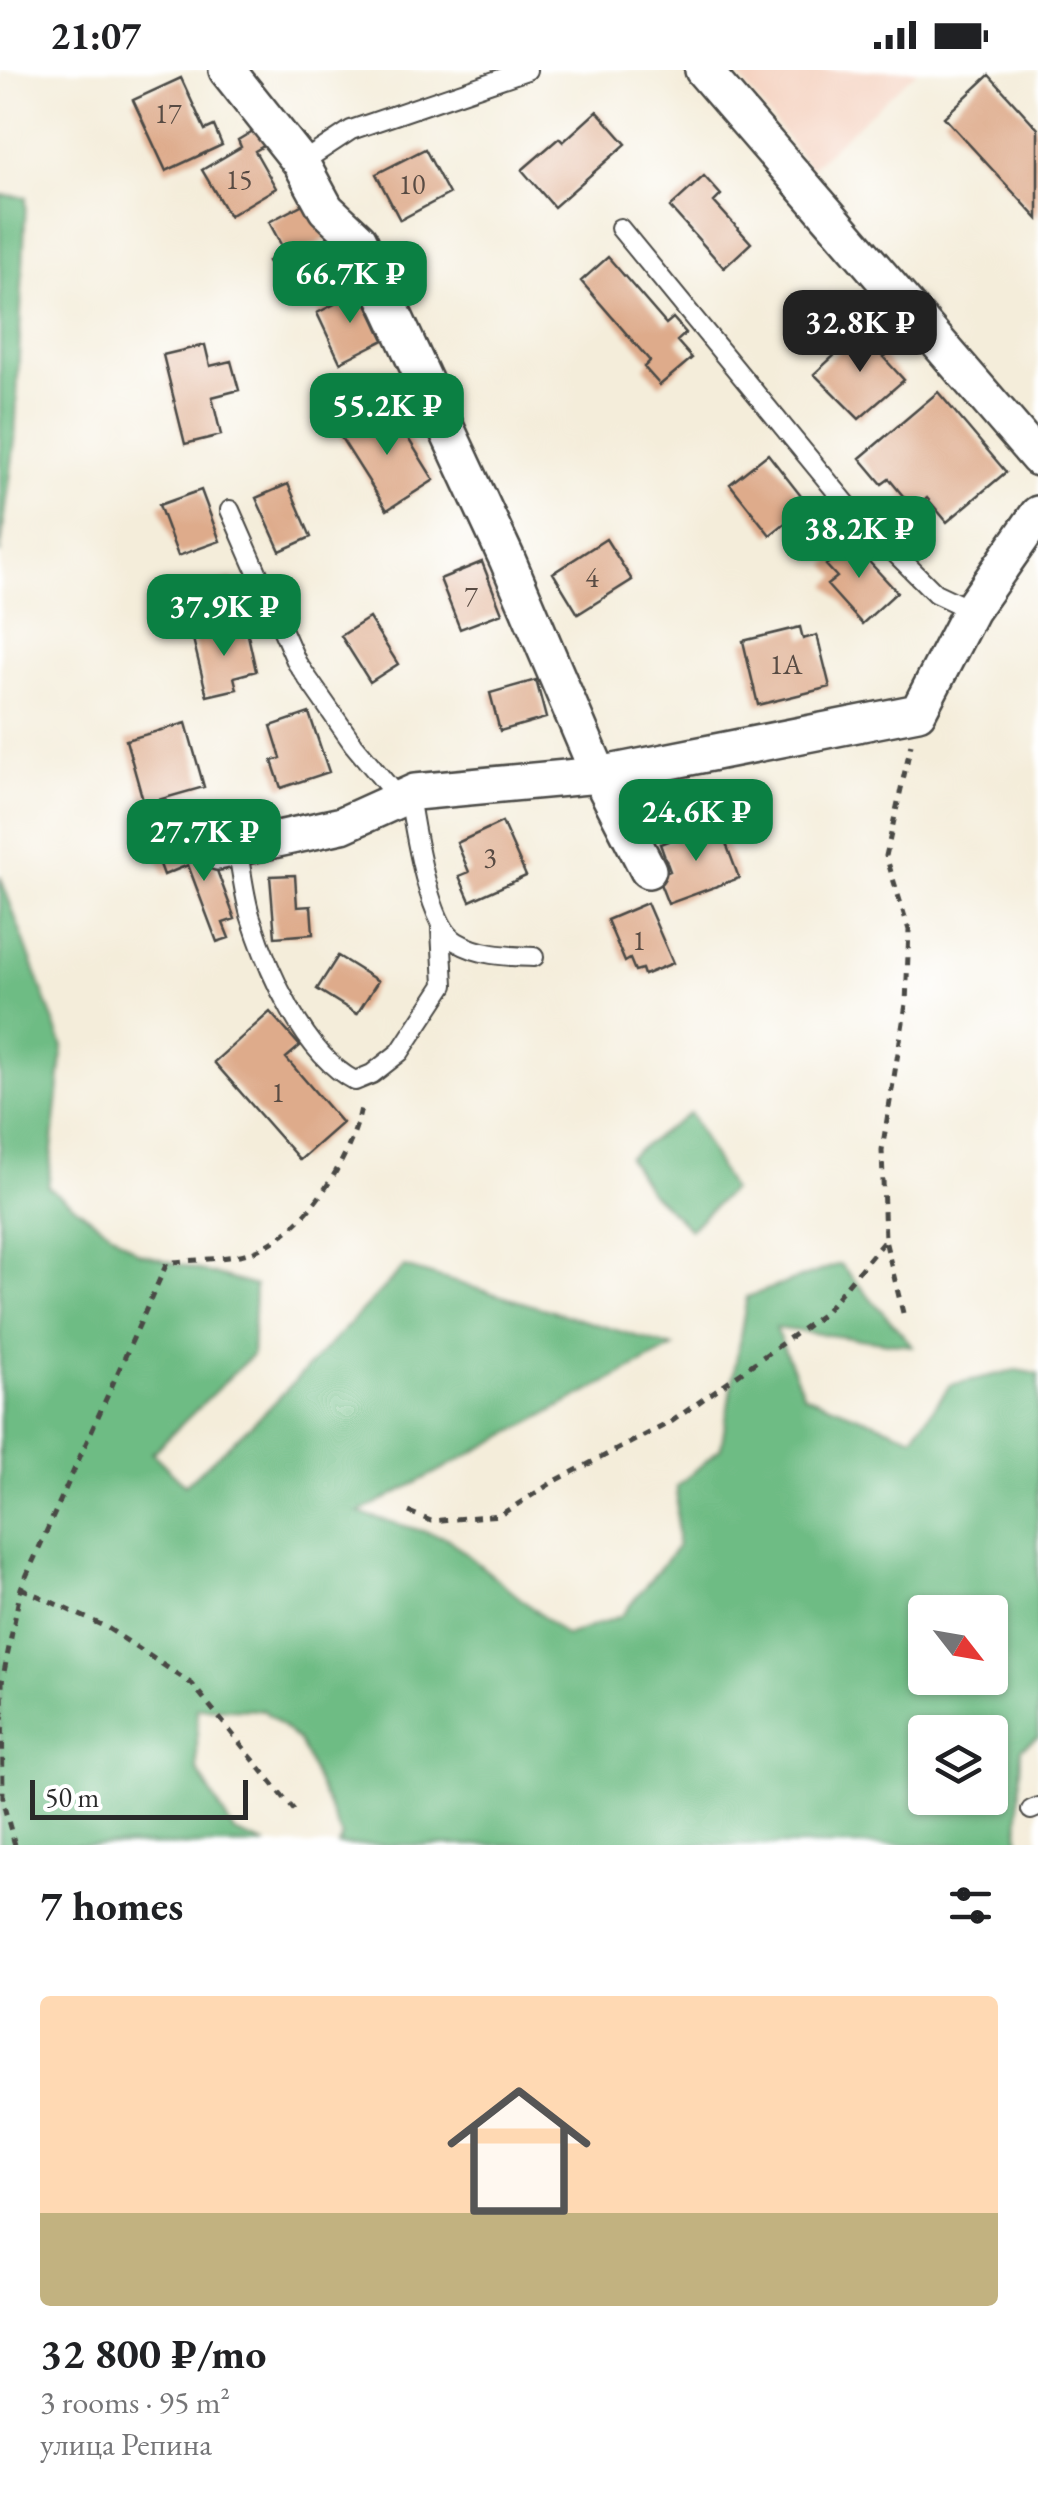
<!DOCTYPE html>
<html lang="en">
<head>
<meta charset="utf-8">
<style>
	:root { --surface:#fff; --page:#f6f6f6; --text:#202124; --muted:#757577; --line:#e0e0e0; --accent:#0b8043 }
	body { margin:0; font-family:"EB Garamond",serif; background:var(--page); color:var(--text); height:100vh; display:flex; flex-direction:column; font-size:38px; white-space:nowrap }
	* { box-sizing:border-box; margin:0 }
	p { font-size:32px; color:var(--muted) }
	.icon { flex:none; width:55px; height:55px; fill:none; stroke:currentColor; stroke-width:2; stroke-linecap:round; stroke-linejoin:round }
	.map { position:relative; height:1775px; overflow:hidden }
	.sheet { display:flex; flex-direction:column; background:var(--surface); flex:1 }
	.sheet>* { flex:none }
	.needle { width:65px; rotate:121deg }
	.fabs { position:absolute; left:908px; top:1525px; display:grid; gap:20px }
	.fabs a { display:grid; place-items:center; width:100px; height:100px; border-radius:10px; background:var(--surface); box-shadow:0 2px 8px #0004; font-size:50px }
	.scale { position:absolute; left:30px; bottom:25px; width:218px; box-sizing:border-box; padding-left:10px; border:5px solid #2b2b2b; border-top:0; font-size:28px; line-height:35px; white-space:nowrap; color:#2b2b2b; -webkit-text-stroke:8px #fff; paint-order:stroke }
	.price { position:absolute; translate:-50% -85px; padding:0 22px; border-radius:20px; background:var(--accent); color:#fff; font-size:32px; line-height:65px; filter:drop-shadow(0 2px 5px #0008) }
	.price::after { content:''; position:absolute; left:50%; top:60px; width:30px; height:22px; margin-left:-15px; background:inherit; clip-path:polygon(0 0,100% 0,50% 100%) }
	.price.current { background:#222; color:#fff }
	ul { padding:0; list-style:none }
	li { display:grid; align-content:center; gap:20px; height:530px; padding:0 40px }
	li+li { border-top:2px solid var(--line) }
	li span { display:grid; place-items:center; height:310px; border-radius:10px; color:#555 }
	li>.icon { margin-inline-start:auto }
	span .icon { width:180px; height:180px; fill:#fffc; stroke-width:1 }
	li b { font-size:42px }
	h2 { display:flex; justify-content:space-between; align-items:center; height:120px; padding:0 40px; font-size:42px }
	.status { display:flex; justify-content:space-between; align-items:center; height:70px; padding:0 50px; background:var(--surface); direction:ltr }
	.status svg { height:28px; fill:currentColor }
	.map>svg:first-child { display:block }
	.built { fill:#f5d3c1 }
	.forest { fill:#6ebc84; stroke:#4c7458; stroke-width:2.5; fill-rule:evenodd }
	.building { fill:#deab8b }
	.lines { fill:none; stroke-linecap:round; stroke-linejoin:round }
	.service-casing { stroke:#494845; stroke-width:22 }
	.minor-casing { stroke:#494845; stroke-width:40 }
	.path { stroke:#494845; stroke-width:5; stroke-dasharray:8 8; stroke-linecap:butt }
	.service { stroke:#fff; stroke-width:18 }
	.minor { stroke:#fff; stroke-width:35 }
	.labels { text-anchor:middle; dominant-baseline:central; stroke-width:8; stroke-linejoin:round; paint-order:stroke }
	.number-label { font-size:28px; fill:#584b43 }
</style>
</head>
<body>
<div class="status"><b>21:07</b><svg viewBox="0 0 49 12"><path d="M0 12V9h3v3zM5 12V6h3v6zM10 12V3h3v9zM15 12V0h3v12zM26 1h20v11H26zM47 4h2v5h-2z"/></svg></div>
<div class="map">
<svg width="1038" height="1775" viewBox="0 0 1038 1775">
	<rect width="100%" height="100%" fill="#fff"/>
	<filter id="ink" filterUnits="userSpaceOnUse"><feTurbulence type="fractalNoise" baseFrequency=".01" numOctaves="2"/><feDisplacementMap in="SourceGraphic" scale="20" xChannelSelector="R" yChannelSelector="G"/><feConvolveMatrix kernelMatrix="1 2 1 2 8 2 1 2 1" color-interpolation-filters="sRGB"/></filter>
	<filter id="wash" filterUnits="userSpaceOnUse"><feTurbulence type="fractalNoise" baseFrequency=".0048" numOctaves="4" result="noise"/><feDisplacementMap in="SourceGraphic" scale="40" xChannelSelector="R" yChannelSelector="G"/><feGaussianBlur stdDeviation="2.25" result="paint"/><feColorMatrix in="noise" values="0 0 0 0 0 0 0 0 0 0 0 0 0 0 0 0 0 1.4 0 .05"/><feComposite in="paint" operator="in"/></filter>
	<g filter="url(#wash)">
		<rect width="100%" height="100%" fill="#f4edda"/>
		<path class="built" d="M 734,0 L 918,0 L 810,98 Z"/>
		<path class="forest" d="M 0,125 L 26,127 L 15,370 L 0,484 Z
			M 0,806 L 63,977 L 48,1117 L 139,1183 L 255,1216 L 252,1285 L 152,1383 L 185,1415 L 266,1341 L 404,1197 L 673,1277 L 359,1443 L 447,1468 L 566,1566 L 621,1546 L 677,1477 L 677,1416 L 721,1378 L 747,1227 L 840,1194 L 913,1276 L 775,1258 L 804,1325 L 913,1367 L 950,1315 L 1016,1300 L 1038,1304 L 1038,1667 L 1021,1678 L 1018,1775 L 338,1775 L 342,1767 L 299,1671 L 263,1640 L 197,1638 L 197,1700 L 234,1762 L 267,1775 L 0,1775 ZM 990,1542 L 990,1608 L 925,1608 L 925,1542 ZM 990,1662 L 990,1728 L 925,1728 L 925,1662 Z
			M 690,1043 L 731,1120 L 690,1159 L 650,1122 L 628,1087 Z"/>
		<g id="blocks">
			<path class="building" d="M 989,5 L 1038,59 L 1038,149 L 944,47 Z
				M 181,8 L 205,60 L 214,56 L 222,75 L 166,101 L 133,30 Z
				M 597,41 L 626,74 L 554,137 L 522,100 L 559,68 L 563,72 Z
				M 258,58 L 267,74 L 255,81 L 276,118 L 229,146 L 202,100 L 241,77 L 238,70 Z
				M 425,79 L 449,124 L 400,150 L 376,104 Z
				M 704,106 L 721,125 L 714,132 L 751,173 L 724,198 L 670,137 Z
				M 309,131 L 328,168 L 304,180 L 316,202 L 283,220 L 268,191 L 285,182 L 269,152 Z
				M 608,187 L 666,254 L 673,248 L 686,263 L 677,271 L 692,288 L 660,315 L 644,297 L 650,291 L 581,211 Z
				M 361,221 L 384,270 L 340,292 L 317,243 Z
				M 861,261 L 873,275 L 877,271 L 888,283 L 883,287 L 904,310 L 859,349 L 814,304 Z
				M 205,275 L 210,296 L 231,291 L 239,320 L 212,327 L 221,365 L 185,374 L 163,285 Z
				M 938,322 L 1006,402 L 947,452 L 927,428 L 914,439 L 889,409 L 882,414 L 860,388 Z
				M 388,336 L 434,410 L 387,440 L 340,366 Z
				M 768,384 L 808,435 L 770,465 L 730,414 Z
				M 288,414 L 311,467 L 280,481 L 256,428 Z
				M 201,420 L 220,471 L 178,486 L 159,435 Z
				M 860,465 L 871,477 L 862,484 L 897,522 L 862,554 L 827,515 L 837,507 L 826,495 Z
				M 606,469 L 632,510 L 578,544 L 553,503 Z
				M 482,492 L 502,543 L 460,559 L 440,509 Z
				M 232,509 L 242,546 L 199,559 L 189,521 Z
				M 369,548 L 398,594 L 370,612 L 341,566 Z
				M 246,556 L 256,601 L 234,607 L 237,619 L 207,626 L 193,569 Z
				M 800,557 L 803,569 L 817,565 L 830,617 L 758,635 L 743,571 Z
				M 536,610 L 546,648 L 500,661 L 490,623 Z
				M 309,643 L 329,702 L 281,718 L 272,691 L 281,688 L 271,656 Z
				M 186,653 L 204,717 L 144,734 L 126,670 Z
				M 502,752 L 526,806 L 470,831 L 459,806 L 469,802 L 457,773 Z
				M 718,752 L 739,808 L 668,834 L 657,806 L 670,801 L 660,774 Z
				M 206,771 L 235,849 L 223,853 L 229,868 L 217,872 L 188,795 L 164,805 L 158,789 Z
				M 295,805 L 297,837 L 311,836 L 313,864 L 275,867 L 270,806 Z
				M 647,833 L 673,893 L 644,905 L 642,899 L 635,901 L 630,889 L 625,892 L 607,850 Z
				M 338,886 L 378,911 L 357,944 L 317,919 Z
				M 270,942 L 300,976 L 286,988 L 342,1053 L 300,1090 L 214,992 Z"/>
		</g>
	</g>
	<g filter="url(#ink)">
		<use href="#blocks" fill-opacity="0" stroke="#494845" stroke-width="2.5"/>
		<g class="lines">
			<g class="service-casing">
				<path id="service" d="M 301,93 L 351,60 L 527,0
					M 620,158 L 849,437 L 935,523 L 971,540
					M 230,440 L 297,593 L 354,675 L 399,729
					M 409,725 C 414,757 429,857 457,872 C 481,886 507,886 534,887
					M 237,778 C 242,801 244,826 251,848 C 268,901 304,985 355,1011 L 372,1004 L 400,982 L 444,915 L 441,860
					M 1031,1740 L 1038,1737"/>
			</g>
			<g class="minor-casing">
				<path id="minor" d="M 227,0 L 301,93 L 326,139 L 359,170 L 507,489 L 599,705 L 648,800
					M 703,0 L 1038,388
					M 218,782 L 342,755 L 415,722 L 599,705 L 918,642 L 971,540 L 1038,444"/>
			</g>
			<path class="path" d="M 903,1243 L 885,1170 L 882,1080 L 906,934 L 909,860 L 886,786 L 911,674
				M 409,1442 L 431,1451 L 500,1445 L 555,1411 L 671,1352 L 822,1245 L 885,1170
				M 21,1518 L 106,1557 L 192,1614 L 294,1740
				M 15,1775 L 3,1733 L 2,1612 L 21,1518 L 167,1193 C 194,1189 226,1190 251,1182 C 305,1165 354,1085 362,1032"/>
			<use href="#service" class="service"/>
			<use href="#minor" class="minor"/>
		</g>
	</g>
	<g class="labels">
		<g class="number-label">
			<text x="168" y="43">17</text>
			<text x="239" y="109">15</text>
			<text x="412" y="114">10</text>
			<text x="592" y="507">4</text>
			<text x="471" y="526">7</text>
			<text x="786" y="594">1А</text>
			<text x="490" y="787">3</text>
			<text x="639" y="870">1</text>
			<text x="278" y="1022">1</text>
		</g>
	</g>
</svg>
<div class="fabs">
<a><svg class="needle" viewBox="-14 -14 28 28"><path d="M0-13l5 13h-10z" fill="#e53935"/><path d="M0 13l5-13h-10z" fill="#757577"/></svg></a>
<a><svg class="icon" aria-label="layers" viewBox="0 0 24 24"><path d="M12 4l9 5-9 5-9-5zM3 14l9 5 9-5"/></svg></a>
</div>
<div class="scale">50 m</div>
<b class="price" style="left:350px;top:256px">66.7K ₽</b>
<b class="price current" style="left:860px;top:305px">32.8K ₽</b>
<b class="price" style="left:387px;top:388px">55.2K ₽</b>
<b class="price" style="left:859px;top:511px">38.2K ₽</b>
<b class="price" style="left:224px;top:589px">37.9K ₽</b>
<b class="price" style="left:696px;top:794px">24.6K ₽</b>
<b class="price" style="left:204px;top:814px">27.7K ₽</b>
</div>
<section class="sheet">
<h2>7 homes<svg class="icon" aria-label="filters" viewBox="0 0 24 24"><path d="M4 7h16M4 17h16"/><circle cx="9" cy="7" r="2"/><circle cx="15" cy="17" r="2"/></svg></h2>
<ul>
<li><span style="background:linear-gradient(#ffd9b3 70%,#c2b280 0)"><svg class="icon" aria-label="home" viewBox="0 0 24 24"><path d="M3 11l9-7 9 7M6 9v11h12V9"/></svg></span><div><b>32 800 ₽/mo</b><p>3 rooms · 95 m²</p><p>улица Репина</p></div></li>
</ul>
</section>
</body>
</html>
